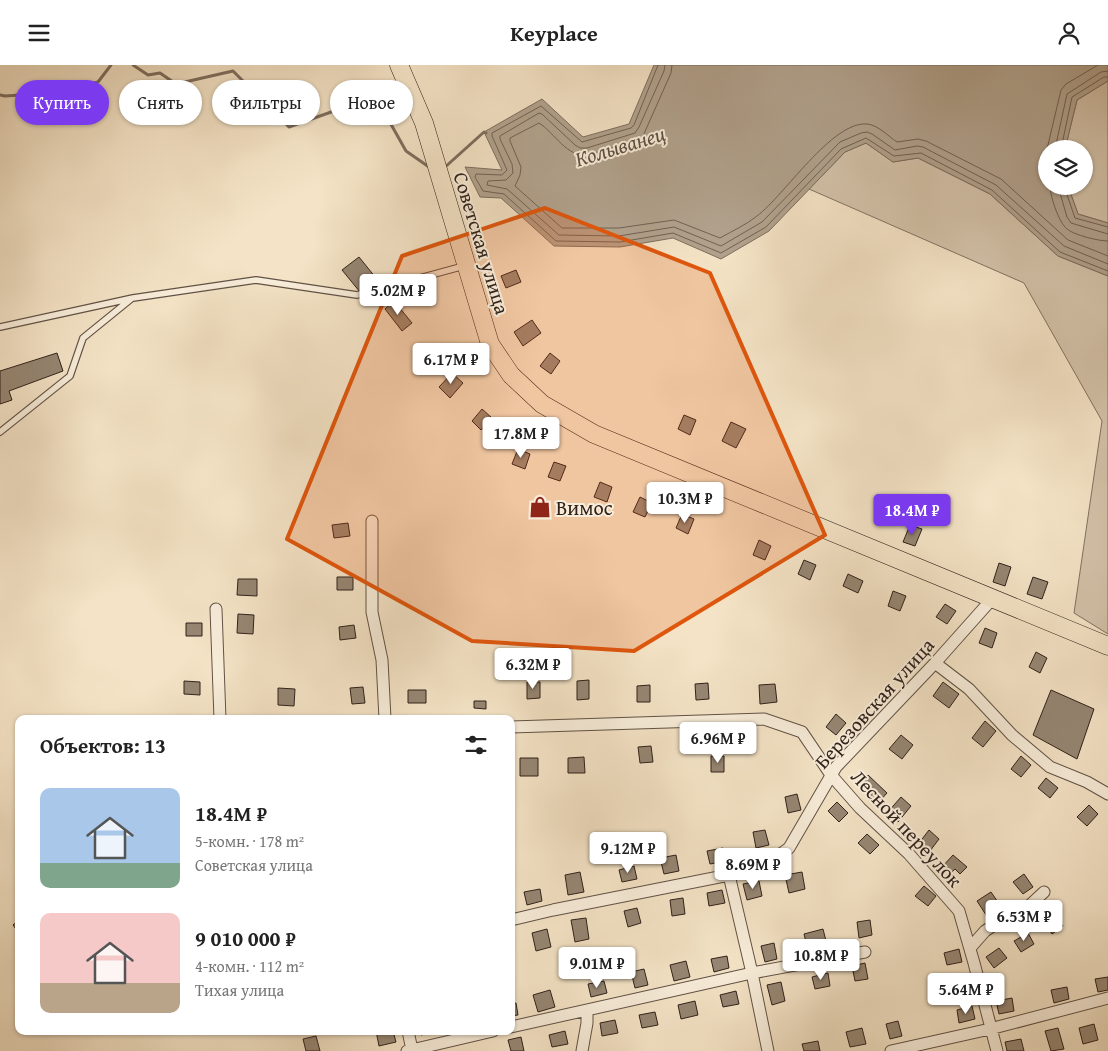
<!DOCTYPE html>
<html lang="ru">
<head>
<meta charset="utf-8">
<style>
	:root { --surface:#fff; --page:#f2f2f2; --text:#222; --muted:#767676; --accent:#7c3aed }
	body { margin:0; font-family:"Gentium Book Plus",serif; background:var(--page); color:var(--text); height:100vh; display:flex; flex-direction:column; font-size:19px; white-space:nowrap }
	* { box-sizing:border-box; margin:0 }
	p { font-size:16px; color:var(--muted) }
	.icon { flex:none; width:28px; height:28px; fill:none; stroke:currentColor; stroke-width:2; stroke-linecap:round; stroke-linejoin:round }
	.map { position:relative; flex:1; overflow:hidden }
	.panel { position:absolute; left:15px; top:650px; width:500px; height:320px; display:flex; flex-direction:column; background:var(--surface); border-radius:10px; box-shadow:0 1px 4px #0004 }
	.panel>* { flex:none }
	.guide { position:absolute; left:15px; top:15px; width:500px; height:45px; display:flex; gap:10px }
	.fabs { position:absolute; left:1038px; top:75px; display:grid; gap:10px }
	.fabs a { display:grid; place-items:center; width:55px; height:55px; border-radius:50%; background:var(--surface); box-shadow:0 1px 4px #0004; font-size:25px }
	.price { position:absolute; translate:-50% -42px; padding:0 11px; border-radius:5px; background:#fff; color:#222; font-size:16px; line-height:32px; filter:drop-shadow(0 1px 2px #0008) }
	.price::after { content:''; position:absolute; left:50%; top:30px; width:15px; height:11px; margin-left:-8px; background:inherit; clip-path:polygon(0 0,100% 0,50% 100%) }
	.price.active { background:var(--accent); color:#fff }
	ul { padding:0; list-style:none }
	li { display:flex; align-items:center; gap:15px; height:125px; padding:0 25px }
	li span { display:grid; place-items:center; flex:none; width:140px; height:100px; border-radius:10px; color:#555 }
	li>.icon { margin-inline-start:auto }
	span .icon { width:60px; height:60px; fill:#fffc; stroke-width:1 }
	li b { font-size:21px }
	h2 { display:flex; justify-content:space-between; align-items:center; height:60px; padding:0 25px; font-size:21px }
	.tag { padding:0 18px; border-radius:22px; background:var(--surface); box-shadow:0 1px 4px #0004; font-size:18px; line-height:45px }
	.tag.active { background:var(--accent); color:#fff }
	header { display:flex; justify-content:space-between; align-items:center; height:65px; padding:0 25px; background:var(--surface); font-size:22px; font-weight:700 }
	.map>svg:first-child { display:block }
	.green { fill:#d3c2a9; stroke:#827262 }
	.water { fill:#b1a18c; stroke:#7d6e5e }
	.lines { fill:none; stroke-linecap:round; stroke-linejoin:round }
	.shore { stroke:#706153; stroke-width:1 }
	.stream { stroke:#7d6e5e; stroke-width:3 }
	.building { fill:#968673; stroke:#30211a }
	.service-casing { stroke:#615245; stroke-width:8 }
	.minor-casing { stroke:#615245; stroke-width:13 }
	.primary-casing { stroke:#30211a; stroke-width:19 }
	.service { stroke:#f8edda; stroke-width:5.5 }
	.minor { stroke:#f8edda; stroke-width:11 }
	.primary { stroke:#f4e3c6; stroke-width:18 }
	.marked { fill:#df560d; fill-opacity:0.2; stroke:#df560d; stroke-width:4; stroke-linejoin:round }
	.labels { text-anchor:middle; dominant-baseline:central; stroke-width:4; stroke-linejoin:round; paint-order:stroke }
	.street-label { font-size:20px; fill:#30211a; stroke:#f8edda }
	.poi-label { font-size:20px; fill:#30211a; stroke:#f8edda; text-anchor:start }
	.water-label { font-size:21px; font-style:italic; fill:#5d4e42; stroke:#f8edda }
</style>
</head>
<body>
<header><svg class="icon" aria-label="menu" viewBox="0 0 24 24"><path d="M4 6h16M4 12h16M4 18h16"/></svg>Keyplace<svg class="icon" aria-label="person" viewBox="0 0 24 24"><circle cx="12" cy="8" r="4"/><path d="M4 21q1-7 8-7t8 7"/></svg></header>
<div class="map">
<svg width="1108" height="986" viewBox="0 0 1108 986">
	<rect width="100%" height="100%" fill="#f4e3c6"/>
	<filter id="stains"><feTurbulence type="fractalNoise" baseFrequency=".004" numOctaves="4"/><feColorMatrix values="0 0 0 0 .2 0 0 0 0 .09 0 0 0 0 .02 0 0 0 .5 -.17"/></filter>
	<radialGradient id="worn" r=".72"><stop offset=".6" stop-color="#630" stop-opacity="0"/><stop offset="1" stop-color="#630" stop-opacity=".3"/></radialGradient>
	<path class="green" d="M 1108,16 L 1108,158 L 1078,149 L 1068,121 L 1084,121 L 1084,84 L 1065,84 L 1077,35 Z
		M 866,78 L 893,97 L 918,93 L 990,129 L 1058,191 L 1108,211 L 1108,569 L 1074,548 L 1102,356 L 1024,218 L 809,124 L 845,87 Z"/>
	<path class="water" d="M 654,0 L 1108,0 L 1108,16 L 1077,35 L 1065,84 L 1046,84 L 1046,121 L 1068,121 L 1078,149 L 1108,158 L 1108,211 L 1058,191 L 990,129 L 918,93 L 893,97 L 866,78 L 845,87 L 769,166 L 721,194 L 673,173 L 620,182 L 554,181 L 501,133 L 480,132 L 465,102 L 502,105 L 484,67 L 542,34 L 583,72 L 629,59 Z"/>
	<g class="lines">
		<path class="shore" d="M 658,0 L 634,60 L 631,63 L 582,77 L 541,41 L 492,68 L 492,71 L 507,105 L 502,110 L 476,109 L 475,112 L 483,126 L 504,129 L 556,176 L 620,177 L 673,168 L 721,188 L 766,162 L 841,84 L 866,73 L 894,91 L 921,88 L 992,125 L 1060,187 L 1108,206
			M 665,0 L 664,6 L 639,62 L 635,68 L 587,83 L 580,83 L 575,80 L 542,49 L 539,48 L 500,71 L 500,74 L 512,99 L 513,108 L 506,115 L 488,116 L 487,120 L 507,124 L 559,170 L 619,171 L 674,162 L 721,181 L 762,157 L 840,77 L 861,68 L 867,67 L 872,69 L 895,85 L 917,81 L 923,82 L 996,120 L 1064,181 L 1108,199
			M 672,0 L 671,8 L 643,71 L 635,76 L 588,90 C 567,93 555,68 539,58 L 510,73 L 510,76 L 521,102 L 520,110 L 515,121 L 562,163 L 619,163 L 674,155 L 720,173 C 732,166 746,160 757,151 C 784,131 832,56 867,59 C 878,60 888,71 897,77 L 918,74 L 926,76 L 1001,114 L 1068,175 L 1108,191
			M 1047,84 L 1061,25 L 1066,19 L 1098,0
			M 1055,84 L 1067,29 L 1101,7 L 1108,6
			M 1061,84 L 1072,32 L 1104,12 L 1108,12
			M 1050,121 C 1050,131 1059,158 1067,164 C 1074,170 1098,176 1108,176
			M 1058,121 L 1067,152 L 1071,158 L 1108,169
			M 1064,121 L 1075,153 L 1108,162"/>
		<path class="stream" d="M 133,0 L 148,10 L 160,8 L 176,19 L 233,6 L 289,62 L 348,41 L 388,54 L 406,86 L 429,102
			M 0,30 L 5,31 L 51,28 L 98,17 L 111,0
			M 444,103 L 484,67 L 486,68"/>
	</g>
	<path class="building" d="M 359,192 L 376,213 L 360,227 L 342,205 Z
		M 516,205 L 521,217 L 506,223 L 501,211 Z
		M 394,236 L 412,258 L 402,266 L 385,244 Z
		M 532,255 L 541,268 L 523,281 L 514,267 Z
		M 57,288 L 63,306 L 9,326 L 12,335 L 0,339 L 0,306 Z
		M 550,288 L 560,296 L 551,309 L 540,301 Z
		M 452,308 L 463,318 L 450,333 L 439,322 Z
		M 482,344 L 492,353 L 481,365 L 472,356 Z
		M 684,350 L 696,355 L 690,370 L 678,364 Z
		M 731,357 L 746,364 L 736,383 L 722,376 Z
		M 518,384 L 530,389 L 525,404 L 512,399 Z
		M 554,397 L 566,401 L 560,416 L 548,412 Z
		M 600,417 L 612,422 L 607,437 L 594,432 Z
		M 640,432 L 652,438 L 645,452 L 633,447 Z
		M 682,449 L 694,454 L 688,469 L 676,463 Z
		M 348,458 L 350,471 L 334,473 L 332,460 Z
		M 910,460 L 922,464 L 915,481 L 903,477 Z
		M 759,475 L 771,481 L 765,495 L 753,490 Z
		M 804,495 L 816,500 L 810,515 L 798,509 Z
		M 999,498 L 1011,502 L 1005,521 L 993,517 Z
		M 848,509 L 863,516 L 858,528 L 843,521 Z
		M 337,512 L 353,512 L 353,525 L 337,525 Z
		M 1033,512 L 1048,517 L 1042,534 L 1027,529 Z
		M 238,514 L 257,514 L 257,531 L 237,530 Z
		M 893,526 L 906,531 L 900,546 L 888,541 Z
		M 945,539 L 956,546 L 947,559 L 936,552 Z
		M 238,549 L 254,550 L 253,569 L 237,568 Z
		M 186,558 L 202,558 L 202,571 L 186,571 Z
		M 354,560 L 356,573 L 340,575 L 339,562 Z
		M 985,563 L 997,568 L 992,583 L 979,578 Z
		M 1036,587 L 1047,593 L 1040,608 L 1029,602 Z
		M 589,615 L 589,634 L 577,635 L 577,616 Z
		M 184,616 L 200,617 L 200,630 L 184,629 Z
		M 527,617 L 540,617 L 540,633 L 527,634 Z
		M 943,617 L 959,629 L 949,643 L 933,631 Z
		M 708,618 L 709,634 L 696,635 L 695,619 Z
		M 775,619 L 777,637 L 760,639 L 759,620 Z
		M 650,620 L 650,637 L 637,637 L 637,621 Z
		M 363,622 L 365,638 L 352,639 L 350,623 Z
		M 278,623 L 295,624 L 294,641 L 278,640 Z
		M 408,625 L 426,625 L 426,638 L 408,638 Z
		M 1051,625 L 1094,644 L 1077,694 L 1033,670 Z
		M 474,636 L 486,636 L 486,644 L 474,643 Z
		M 836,649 L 846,658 L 836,670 L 826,662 Z
		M 985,656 L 996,666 L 983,682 L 972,673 Z
		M 901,670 L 913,680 L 902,694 L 889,684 Z
		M 651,681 L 653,697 L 640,698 L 638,682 Z
		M 711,691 L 724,691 L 724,707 L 711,707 Z
		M 1021,691 L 1031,700 L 1021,712 L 1011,704 Z
		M 584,692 L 585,708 L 568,708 L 568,693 Z
		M 520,693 L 538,693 L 538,711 L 520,711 Z
		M 868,710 L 887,728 L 877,739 L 858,721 Z
		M 1046,713 L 1058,723 L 1050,733 L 1038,723 Z
		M 797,729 L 801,745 L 788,748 L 785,732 Z
		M 901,732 L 911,741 L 898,757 L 887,748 Z
		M 837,737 L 848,748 L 839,757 L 828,746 Z
		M 1089,740 L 1098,749 L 1087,761 L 1077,752 Z
		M 765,765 L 769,780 L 756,783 L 753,767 Z
		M 929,765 L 939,774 L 930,786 L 919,778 Z
		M 867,769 L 879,780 L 870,789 L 858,778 Z
		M 723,783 L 726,796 L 710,799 L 707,786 Z
		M 676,790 L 679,806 L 664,809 L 660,793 Z
		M 953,790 L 967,802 L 960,809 L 955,804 L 950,809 L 942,802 Z
		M 634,801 L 637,814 L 622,817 L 619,805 Z
		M 580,807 L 584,827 L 568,830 L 565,810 Z
		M 802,807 L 805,824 L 789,828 L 785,810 Z
		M 1024,809 L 1033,822 L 1023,829 L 1013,817 Z
		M 759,816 L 762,831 L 747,835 L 743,819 Z
		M 924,821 L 936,831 L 928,841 L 915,831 Z
		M 540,824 L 542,836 L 527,840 L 524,827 Z
		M 722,825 L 725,838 L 709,841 L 707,828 Z
		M 991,827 L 1004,846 L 990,856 L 977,836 Z
		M 683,833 L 685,849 L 672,851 L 670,835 Z
		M 637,843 L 641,858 L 628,862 L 624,846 Z
		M 1053,848 L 1063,861 L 1052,869 L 1043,856 Z
		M 586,853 L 589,874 L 575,877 L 571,855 Z
		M 19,855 L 19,868 L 13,860 Z
		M 870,855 L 872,870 L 859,873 L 857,857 Z
		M 547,864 L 551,882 L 536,886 L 532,868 Z
		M 823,864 L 827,880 L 808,885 L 804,869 Z
		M 1028,868 L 1034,879 L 1021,887 L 1014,876 Z
		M 774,878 L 777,894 L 765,897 L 761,881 Z
		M 999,883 L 1007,893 L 994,903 L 986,892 Z
		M 959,884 L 962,897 L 947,900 L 944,888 Z
		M 727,891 L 729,903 L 714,907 L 711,894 Z
		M 686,896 L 690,912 L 674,916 L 670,900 Z
		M 865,898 L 868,914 L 855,916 L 852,901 Z
		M 644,904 L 648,920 L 635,923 L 631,907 Z
		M 828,908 L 830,921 L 815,924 L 812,912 Z
		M 1108,912 L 1108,925 L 1098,927 L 1095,914 Z
		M 604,916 L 607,928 L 591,932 L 588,919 Z
		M 781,917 L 785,936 L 772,940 L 767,920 Z
		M 1067,922 L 1069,934 L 1054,938 L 1051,925 Z
		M 550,925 L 555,942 L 538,947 L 533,930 Z
		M 736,926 L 739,939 L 723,942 L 720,930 Z
		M 1012,933 L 1014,946 L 999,949 L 996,936 Z
		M 695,936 L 698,950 L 681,954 L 678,940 Z
		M 516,938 L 518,950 L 511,951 L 511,939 Z
		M 972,941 L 975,954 L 959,958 L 957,945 Z
		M 655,947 L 658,960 L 642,963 L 639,950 Z
		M 615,955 L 618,968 L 602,971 L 600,958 Z
		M 898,956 L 902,971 L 890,974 L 886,959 Z
		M 1094,959 L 1098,975 L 1083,979 L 1079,963 Z
		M 862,963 L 866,979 L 850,982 L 846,967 Z
		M 1058,963 L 1064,984 L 1051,986 L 1045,966 Z
		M 376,966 L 393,966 L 396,977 L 379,981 Z
		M 420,966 L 433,966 L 434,967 L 421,970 Z
		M 565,966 L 568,979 L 552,982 L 549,970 Z
		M 316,971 L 320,986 L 306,986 L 303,974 Z
		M 521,972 L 524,986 L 511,986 L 508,975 Z
		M 1021,974 L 1024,986 L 1007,986 L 1005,977 Z
		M 818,976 L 820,986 L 804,986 L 802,979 Z"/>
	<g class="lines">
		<g class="service-casing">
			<path id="service" d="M 0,262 L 133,233 L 256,215 L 357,230 L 464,201
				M 0,367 L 70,311 L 83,273 L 131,234"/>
		</g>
		<g class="minor-casing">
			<path id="minor" d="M 372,456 L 372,547 L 382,595 L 385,654
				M 216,544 L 220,654
				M 935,598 L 969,624 L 1012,670 L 1050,702 L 1087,717 L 1108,729
				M 511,662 L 764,654 L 802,667 L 831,710 L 860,743 L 909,789 L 959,846 L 974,898 L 997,986
				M 729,810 L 752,908 L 768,986
				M 511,855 L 553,845 L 729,810 L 764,801 L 789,783 L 836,702 L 935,598 L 992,534
				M 970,883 L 985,866 L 1003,854 L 1029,841 L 1044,827
				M 511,962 L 752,908 L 865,887
				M 408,966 L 412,985
				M 407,986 L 493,966
				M 582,986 L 587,958 L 587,945
				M 891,986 L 990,964 L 1108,933"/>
		</g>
		<g class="primary-casing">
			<path id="primary" d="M 399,0 L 424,58 L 490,279 L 511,310 L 542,339 L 594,369 L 1108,581"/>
		</g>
		<use href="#service" class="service"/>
		<use href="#minor" class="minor"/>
		<use href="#primary" class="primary"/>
	</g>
	<path class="marked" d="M 545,143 L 710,208 L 825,470 L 634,586 L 472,576 L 287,474 L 402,191 Z"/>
	<defs>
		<g id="shop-bare" transform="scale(1.725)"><path d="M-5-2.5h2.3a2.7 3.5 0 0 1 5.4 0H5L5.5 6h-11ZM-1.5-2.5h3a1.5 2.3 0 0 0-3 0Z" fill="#8f2418" stroke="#f8edda" stroke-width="2.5" paint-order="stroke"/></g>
	</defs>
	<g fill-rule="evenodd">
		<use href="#shop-bare" x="540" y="442"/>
	</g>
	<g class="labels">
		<g class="street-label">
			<text transform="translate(482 178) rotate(73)">Советская улица</text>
			<text transform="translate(874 638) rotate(-48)">Березовская улица</text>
			<text transform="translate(907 763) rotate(47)">Лесной переулок</text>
		</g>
		<g class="poi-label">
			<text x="556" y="442">Вимос</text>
		</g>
		<g class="water-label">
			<text transform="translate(620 81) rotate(-17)">Колыванец</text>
		</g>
	</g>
	<rect width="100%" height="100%" filter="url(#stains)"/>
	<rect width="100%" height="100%" fill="url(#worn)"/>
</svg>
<div class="fabs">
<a><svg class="icon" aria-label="layers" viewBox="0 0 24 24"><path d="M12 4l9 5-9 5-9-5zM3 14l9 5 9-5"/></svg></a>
</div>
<b class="price" style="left:398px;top:251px">5.02M ₽</b>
<b class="price" style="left:451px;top:320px">6.17M ₽</b>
<b class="price" style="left:521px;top:394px">17.8M ₽</b>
<b class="price" style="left:685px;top:459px">10.3M ₽</b>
<b class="price active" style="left:912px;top:471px">18.4M ₽</b>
<b class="price" style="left:533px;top:625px">6.32M ₽</b>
<b class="price" style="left:718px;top:699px">6.96M ₽</b>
<b class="price" style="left:628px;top:809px">9.12M ₽</b>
<b class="price" style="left:753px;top:825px">8.69M ₽</b>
<b class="price" style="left:1024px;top:877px">6.53M ₽</b>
<b class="price" style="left:821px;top:916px">10.8M ₽</b>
<b class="price" style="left:597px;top:924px">9.01M ₽</b>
<b class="price" style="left:966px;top:950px">5.64M ₽</b>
<div class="guide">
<a class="tag active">Купить</a>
<a class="tag">Снять</a>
<a class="tag">Фильтры</a>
<a class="tag">Новое</a>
</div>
<section class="panel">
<h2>Объектов: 13<svg class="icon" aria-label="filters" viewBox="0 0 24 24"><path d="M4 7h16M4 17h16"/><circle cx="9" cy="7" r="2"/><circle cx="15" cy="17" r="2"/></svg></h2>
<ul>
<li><span style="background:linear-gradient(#a9c7e8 75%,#7fa58c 0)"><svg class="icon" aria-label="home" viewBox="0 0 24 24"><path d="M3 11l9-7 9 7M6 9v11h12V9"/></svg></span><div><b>18.4M ₽</b><p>5-комн. · 178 m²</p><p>Советская улица</p></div></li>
<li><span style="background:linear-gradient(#f6c9c9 70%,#b9a48a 0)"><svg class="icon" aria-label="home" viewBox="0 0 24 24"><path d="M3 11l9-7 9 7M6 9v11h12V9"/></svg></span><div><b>9 010 000 ₽</b><p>4-комн. · 112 m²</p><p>Тихая улица</p></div></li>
</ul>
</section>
</div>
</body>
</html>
